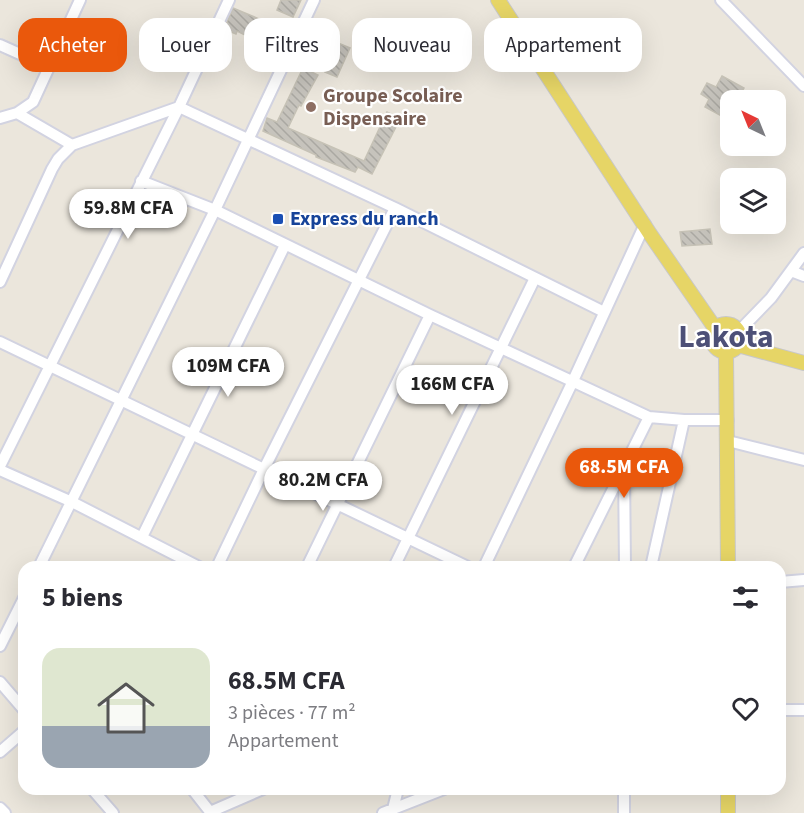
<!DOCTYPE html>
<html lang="fr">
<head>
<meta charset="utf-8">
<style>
	:root { --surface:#fff; --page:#f7f7f7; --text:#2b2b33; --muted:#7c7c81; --line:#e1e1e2; --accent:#ea580c }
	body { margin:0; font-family:"Source Sans 3",sans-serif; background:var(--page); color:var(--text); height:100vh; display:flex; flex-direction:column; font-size:22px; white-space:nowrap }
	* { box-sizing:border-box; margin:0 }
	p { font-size:20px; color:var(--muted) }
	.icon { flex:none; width:33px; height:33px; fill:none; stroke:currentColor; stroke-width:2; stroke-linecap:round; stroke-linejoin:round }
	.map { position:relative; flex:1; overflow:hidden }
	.sheet { position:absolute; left:18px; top:561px; width:768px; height:234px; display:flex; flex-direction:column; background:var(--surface); border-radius:18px; box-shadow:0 6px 24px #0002 }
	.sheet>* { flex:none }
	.guide { position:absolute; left:18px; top:18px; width:768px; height:54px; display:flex; gap:12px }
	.needle { width:39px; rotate:317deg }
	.buttons { position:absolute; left:720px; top:90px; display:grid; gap:12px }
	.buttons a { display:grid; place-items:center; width:66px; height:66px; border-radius:12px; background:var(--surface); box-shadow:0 6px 24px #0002; font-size:30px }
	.price { position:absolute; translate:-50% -51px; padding:0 14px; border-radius:21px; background:#fff; color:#222; font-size:20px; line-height:39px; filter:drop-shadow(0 2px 3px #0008) }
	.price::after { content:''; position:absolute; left:50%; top:36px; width:18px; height:14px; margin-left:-9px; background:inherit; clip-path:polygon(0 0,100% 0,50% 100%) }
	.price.selected { background:var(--accent); color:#fff }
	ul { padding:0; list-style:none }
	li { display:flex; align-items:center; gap:18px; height:150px; padding:0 24px }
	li+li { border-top:2px solid var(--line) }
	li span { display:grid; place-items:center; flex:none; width:168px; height:120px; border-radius:18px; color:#555 }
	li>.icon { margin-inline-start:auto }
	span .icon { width:72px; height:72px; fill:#fffc; stroke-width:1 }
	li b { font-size:26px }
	h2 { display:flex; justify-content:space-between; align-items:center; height:72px; padding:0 24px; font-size:26px }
	.tag { padding:0 21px; border-radius:18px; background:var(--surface); box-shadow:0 6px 24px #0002; font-size:21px; line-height:54px }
	.tag.selected { background:var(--accent); color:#fff }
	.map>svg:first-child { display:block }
	.building { fill:url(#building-back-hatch); stroke:#c6c2b6; stroke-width:1.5 }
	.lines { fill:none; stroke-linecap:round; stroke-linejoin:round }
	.minor-casing { stroke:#d2d3e1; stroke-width:14 }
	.major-casing { stroke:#c8c8c8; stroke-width:16 }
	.minor { stroke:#fff; stroke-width:10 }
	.major { stroke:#e6d566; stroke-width:14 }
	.education-dot { fill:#8d6e63; stroke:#fff; stroke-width:2 }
	.transit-dot { fill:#1a4fb4; stroke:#fff; stroke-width:2 }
	.labels { text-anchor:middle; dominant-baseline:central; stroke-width:4.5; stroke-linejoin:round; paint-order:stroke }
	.education-label { font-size:20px; font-weight:bold; fill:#785e54; stroke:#fff; text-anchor:start }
	.transit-label { font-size:20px; font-weight:bold; fill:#164399; stroke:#fff; text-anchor:start }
	.town-label { font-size:32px; font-weight:bold; fill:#4d5077; stroke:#fff }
</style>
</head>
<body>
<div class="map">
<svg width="804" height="813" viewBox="0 0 804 813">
	<defs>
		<pattern id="building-back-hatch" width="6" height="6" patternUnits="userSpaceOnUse" patternTransform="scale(1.5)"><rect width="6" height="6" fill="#c6c3bc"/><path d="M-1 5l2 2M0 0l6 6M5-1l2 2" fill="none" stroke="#aaa8a2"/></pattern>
	</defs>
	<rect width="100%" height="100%" fill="#ebe6dc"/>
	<path class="building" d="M 281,0 L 301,0 L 293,17 L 277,10 Z
		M 233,8 L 271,24 L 261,43 L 237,31 L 236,34 L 224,29 Z
		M 190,36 L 199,40 L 191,55 L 182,51 Z
		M 338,43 L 350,48 L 337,77 L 325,72 Z
		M 303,68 L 318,75 L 301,106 L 299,105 L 288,128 L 364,161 L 387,112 L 400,119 L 372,174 L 358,167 L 355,172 L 316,157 L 316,155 L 263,131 L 267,118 L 277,122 Z
		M 722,76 L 744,88 L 737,100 L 730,100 L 730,112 L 727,119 L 705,107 L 709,99 L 701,94 L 707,83 L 716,87 Z
		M 710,229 L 712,244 L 682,246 L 680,232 Z"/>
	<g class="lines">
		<g class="minor-casing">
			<path id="minor" d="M 721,0 L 804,86
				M 0,45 L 49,67
				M 17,113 L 72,145
				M 0,118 L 17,113 L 33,102 L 80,0
				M 141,181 L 215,210 L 430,315 L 649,417 L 684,420 L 728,420
				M 791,271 L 804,276
				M 0,282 L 52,169 L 58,159 L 72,145 L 179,107 L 395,208 L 604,312
				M 739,331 L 771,298 L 804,253
				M 0,342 L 264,469 L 395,208
				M 728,441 L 804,460
				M 0,466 L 179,107 L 229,0
				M 624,468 L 625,567
				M 0,470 L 72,502 L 199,567
				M 142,537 L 285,245
				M 39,567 L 215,210 L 314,0
				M 217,567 L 264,469 L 468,567
				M 307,567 L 430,315
				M 394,567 L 535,278
				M 484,567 L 572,383 L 645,224
				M 574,567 L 649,417
				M 651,567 L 684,420
				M 780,582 L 804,580
				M 0,646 L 24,598
				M 0,682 L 24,710
				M 780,710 L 804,710
				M 0,752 L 24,731
				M 92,789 L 113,813
				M 192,789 L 211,813
				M 0,808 L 5,813
				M 210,812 L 263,789
				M 383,813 L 444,789
				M 392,813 L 398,789
				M 624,813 L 624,789"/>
		</g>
		<g class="major-casing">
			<path id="major" d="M 498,0 L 650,234 L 715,328
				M712 338a14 14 0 1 1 28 0a14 14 0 1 1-28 0Z
				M 738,345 L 804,363
				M 726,352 L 728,567
				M 728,813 L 728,789"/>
		</g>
		<use href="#minor" class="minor"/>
		<use href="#major" class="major"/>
	</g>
	<circle class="education-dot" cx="311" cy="107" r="6"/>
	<rect class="transit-dot" x="272" y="213" width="12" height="12" rx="3"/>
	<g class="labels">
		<g class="education-label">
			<text x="323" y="96">Groupe Scolaire<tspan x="323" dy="23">Dispensaire</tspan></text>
		</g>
		<g class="transit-label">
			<text x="290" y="219">Express du ranch</text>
		</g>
		<g class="town-label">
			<text x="726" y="337">Lakota</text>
		</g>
	</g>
</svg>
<div class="buttons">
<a><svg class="needle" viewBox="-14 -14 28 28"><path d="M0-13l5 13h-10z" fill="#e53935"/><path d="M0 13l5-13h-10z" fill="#7c7c81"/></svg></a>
<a><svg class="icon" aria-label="layers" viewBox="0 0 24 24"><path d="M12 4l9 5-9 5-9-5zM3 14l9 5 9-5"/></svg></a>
</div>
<b class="price" style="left:128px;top:240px">59.8M CFA</b>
<b class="price" style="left:228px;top:398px">109M CFA</b>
<b class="price" style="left:452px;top:416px">166M CFA</b>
<b class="price selected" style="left:624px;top:499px">68.5M CFA</b>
<b class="price" style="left:323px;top:512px">80.2M CFA</b>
<div class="guide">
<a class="tag selected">Acheter</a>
<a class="tag">Louer</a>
<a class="tag">Filtres</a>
<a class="tag">Nouveau</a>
<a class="tag">Appartement</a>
</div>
<section class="sheet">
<h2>5 biens<svg class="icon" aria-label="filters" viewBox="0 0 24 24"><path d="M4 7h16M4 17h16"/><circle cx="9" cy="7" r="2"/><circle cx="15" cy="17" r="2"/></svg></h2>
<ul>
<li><span style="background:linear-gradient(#dfe7d0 65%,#9aa5b1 0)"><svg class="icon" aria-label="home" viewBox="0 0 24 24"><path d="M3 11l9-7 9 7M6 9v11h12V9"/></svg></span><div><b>68.5M CFA</b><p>3 pièces · 77 m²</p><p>Appartement</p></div><svg class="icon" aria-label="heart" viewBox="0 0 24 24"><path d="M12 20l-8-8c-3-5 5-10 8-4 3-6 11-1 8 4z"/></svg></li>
</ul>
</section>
</div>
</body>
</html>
